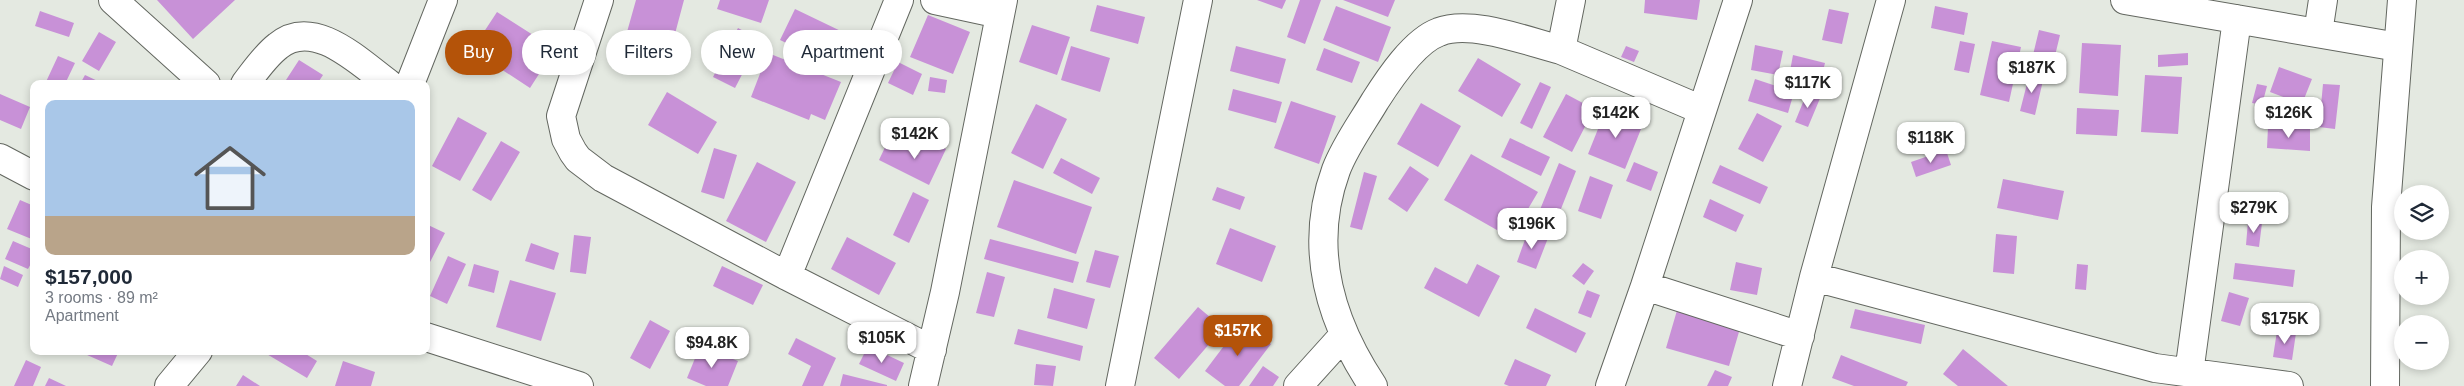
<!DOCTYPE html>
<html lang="en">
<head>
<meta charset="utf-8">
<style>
	:root { --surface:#fff; --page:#f2f2f3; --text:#1f2937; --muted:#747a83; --line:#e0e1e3; --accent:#b45309 }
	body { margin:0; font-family:Helvetica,sans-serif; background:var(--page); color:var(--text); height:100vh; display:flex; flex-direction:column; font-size:19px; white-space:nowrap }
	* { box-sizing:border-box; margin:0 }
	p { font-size:16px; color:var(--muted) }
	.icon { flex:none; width:28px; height:28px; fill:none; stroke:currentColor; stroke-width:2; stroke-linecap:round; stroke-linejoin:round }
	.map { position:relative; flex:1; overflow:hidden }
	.details { position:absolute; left:30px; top:80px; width:400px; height:275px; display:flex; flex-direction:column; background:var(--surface); border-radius:10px; box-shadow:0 2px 8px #0003 }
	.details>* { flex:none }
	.banner { position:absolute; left:445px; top:30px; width:475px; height:45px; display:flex; gap:10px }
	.tools { position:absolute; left:2394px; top:185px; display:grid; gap:10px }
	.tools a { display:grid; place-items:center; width:55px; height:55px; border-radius:50%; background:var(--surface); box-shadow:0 2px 8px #0003; font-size:25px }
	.price { position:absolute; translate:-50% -42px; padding:0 11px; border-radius:10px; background:#fff; color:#222; font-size:16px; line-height:32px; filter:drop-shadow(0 1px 2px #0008) }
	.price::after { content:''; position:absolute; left:50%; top:30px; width:15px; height:11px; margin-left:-8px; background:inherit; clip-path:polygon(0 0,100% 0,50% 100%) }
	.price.on { background:var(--accent); color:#fff }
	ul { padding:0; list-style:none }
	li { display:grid; align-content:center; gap:10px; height:265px; padding:0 15px }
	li+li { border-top:1px solid var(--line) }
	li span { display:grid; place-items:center; height:155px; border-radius:10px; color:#555 }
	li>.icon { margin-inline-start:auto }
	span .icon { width:90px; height:90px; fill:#fffc; stroke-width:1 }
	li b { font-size:21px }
	.tag { padding:0 18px; border-radius:22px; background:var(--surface); box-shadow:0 2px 8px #0003; font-size:18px; line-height:45px }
	.tag.on { background:var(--accent); color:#fff }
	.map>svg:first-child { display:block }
	.building { fill:#c891d7 }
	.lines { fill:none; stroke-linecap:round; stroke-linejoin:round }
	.street-casing { stroke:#636760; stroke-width:30 }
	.secondary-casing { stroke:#636760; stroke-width:30 }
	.street { stroke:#fff; stroke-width:28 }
	.secondary { stroke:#fff; stroke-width:28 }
</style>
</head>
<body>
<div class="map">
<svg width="2464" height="386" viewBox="0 0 2464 386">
	<rect width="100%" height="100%" fill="#e4e9e1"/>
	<path class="building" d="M 157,0 L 235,0 L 193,39 Z
		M 636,0 L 684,0 L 672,45 L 627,32 Z
		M 720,0 L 769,0 L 761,23 L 717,9 Z
		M 1257,0 L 1286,0 L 1282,9 Z
		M 1300,0 L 1321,0 L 1305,44 L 1287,37 Z
		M 1343,0 L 1395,0 L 1388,17 Z
		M 1645,0 L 1700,0 L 1697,20 L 1644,13 Z
		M 1097,5 L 1145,17 L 1138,44 L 1090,31 Z
		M 1336,6 L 1391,27 L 1378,62 L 1323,40 Z
		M 1935,6 L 1968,13 L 1964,35 L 1931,28 Z
		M 795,9 L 847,34 L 833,65 L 780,40 Z
		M 1829,9 L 1849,13 L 1842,44 L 1822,40 Z
		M 40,11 L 74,23 L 69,37 L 35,26 Z
		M 497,12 L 555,49 L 530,88 L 472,50 Z
		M 928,15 L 970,32 L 953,74 L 910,57 Z
		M 1032,25 L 1070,37 L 1057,75 L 1019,62 Z
		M 738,28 L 760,40 L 735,88 L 713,77 Z
		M 2039,30 L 2060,35 L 2052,68 L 2031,63 Z
		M 99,32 L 116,42 L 99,71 L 82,61 Z
		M 1960,41 L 1975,44 L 1969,73 L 1954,70 Z
		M 1992,41 L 2021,47 L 2009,102 L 1980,95 Z
		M 635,42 L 665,50 L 660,69 L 630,61 Z
		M 2082,43 L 2121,45 L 2118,96 L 2079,93 Z
		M 1755,45 L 1783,51 L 1778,75 L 1751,70 Z
		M 1071,46 L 1110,58 L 1100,92 L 1061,80 Z
		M 1236,46 L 1286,59 L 1279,84 L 1230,71 Z
		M 1626,46 L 1639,51 L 1634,62 L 1621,57 Z
		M 1324,48 L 1360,62 L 1352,83 L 1316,70 Z
		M 768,53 L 841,82 L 825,120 L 811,114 L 809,120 L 751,97 Z
		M 2188,53 L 2188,65 L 2158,67 L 2158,55 Z
		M 1793,55 L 1825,63 L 1821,79 L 1790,71 Z
		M 58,56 L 75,63 L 65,84 L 45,84 Z
		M 1478,58 L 1521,84 L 1502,117 L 1458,91 Z
		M 299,60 L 323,75 L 317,84 L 291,84 L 286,80 Z
		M 898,62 L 922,74 L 913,95 L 888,83 Z
		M 2279,67 L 2312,79 L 2302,104 L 2270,92 Z
		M 2030,72 L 2044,76 L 2035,115 L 2020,111 Z
		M 85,75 L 104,84 L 80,84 Z
		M 2145,75 L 2182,77 L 2178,134 L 2141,132 Z
		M 930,77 L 947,80 L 945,93 L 928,91 Z
		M 1755,79 L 1794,92 L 1788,113 L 1748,101 Z
		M 1540,82 L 1551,87 L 1532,129 L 1520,123 Z
		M 2257,84 L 2267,86 L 2262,105 L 2252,103 Z
		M 2323,84 L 2340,85 L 2335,129 L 2319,127 Z
		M 1233,89 L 1282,102 L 1276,123 L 1228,110 Z
		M 1808,90 L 1821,96 L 1808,127 L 1795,122 Z
		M 667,92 L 717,122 L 698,154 L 648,125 Z
		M 0,94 L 30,107 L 21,129 L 0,120 Z
		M 1566,94 L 1594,109 L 1572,152 L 1543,137 Z
		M 1291,101 L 1336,116 L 1319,164 L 1274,148 Z
		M 1421,103 L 1461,126 L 1438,167 L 1397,144 Z
		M 1036,104 L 1067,119 L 1043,169 L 1011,153 Z
		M 2077,108 L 2119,110 L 2117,136 L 2076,134 Z
		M 1606,109 L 1643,124 L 1625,169 L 1588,154 Z
		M 1757,113 L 1782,126 L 1763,162 L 1738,149 Z
		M 458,117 L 487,133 L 460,181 L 432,166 Z
		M 2268,127 L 2310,129 L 2310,151 L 2267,148 Z
		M 1510,138 L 1550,157 L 1541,176 L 1501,157 Z
		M 926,139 L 946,149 L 929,185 L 879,160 L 888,141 L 918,155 Z
		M 501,141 L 520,152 L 491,201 L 472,190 Z
		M 714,148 L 737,155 L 724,199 L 701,192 Z
		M 1946,150 L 1951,165 L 1916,177 L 1911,162 Z
		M 1471,154 L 1538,192 L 1511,238 L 1444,200 Z
		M 1061,158 L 1100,178 L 1092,194 L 1053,173 Z
		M 757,162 L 796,182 L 766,242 L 726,221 Z
		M 1634,162 L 1658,172 L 1651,191 L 1626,181 Z
		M 1559,163 L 1576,171 L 1555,224 L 1537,217 Z
		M 1720,165 L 1768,187 L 1760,204 L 1712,183 Z
		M 1410,166 L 1429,179 L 1407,212 L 1388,199 Z
		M 1364,172 L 1377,176 L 1362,230 L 1350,227 Z
		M 1590,176 L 1613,185 L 1601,219 L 1578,211 Z
		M 2003,179 L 2064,191 L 2058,220 L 1997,208 Z
		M 1014,180 L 1092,207 L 1076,254 L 997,227 Z
		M 1217,187 L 1245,197 L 1240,210 L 1212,200 Z
		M 913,192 L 929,200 L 909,243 L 893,235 Z
		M 1710,199 L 1744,215 L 1736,232 L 1703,217 Z
		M 20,200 L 34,206 L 34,240 L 7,229 Z
		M 2248,221 L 2262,223 L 2259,247 L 2246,245 Z
		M 426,224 L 445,233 L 429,264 L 426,263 Z
		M 1230,228 L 1276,246 L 1262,282 L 1216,264 Z
		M 1528,231 L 1548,238 L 1536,269 L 1517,262 Z
		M 1996,234 L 2017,236 L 2014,274 L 1993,272 Z
		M 574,235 L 591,237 L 586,274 L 570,272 Z
		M 847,237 L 896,263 L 879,295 L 831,269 Z
		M 990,239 L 1079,262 L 1073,283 L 984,259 Z
		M 13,241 L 34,250 L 34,258 L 28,269 L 5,259 Z
		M 531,243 L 559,253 L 554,270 L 525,261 Z
		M 1095,250 L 1119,256 L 1110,288 L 1086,282 Z
		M 448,256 L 466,264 L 447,304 L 430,296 Z
		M 1736,262 L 1762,268 L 1757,295 L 1730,290 Z
		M 1583,263 L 1594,271 L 1584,285 L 1572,276 Z
		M 2235,263 L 2295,270 L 2293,287 L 2233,279 Z
		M 474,264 L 499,271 L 494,293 L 468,286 Z
		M 1477,264 L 1500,276 L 1479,317 L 1424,288 L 1435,267 L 1467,284 Z
		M 2077,264 L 2088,265 L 2086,290 L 2075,289 Z
		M 4,266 L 23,275 L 18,287 L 0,279 Z
		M 722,266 L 763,285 L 753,305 L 713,286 Z
		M 987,272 L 1005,277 L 994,317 L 976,313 Z
		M 510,280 L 556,293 L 541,341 L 496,327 Z
		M 1054,288 L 1095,299 L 1087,329 L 1047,318 Z
		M 1587,290 L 1600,295 L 1591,318 L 1578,313 Z
		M 2229,292 L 2249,298 L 2240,326 L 2221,321 Z
		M 1198,307 L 1223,328 L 1179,379 L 1154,358 Z
		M 1678,307 L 1741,325 L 1729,366 L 1666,348 Z
		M 1535,308 L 1586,333 L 1576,353 L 1526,328 Z
		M 1855,309 L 1925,325 L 1921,344 L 1850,328 Z
		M 650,320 L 670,331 L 650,369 L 630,358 Z
		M 1242,322 L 1271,344 L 1239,386 L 1225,386 L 1205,371 Z
		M 1018,329 L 1083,346 L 1080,361 L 1014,344 Z
		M 2277,331 L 2296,333 L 2292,360 L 2273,357 Z
		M 796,338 L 836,358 L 823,386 L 802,386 L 811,366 L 788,354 Z
		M 700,346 L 738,361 L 728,386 L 706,386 L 687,378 Z
		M 868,346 L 904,363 L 896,381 L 859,364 Z
		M 1963,349 L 2008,386 L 1958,386 L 1943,374 Z
		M 78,351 L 119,351 L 112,366 Z
		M 266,351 L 301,351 L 317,361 L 307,378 L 265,353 Z
		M 1841,355 L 1908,382 L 1906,386 L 1854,386 L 1832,378 Z
		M 1515,359 L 1551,375 L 1546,386 L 1509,386 L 1504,384 Z
		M 26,360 L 41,367 L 33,386 L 14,386 Z
		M 343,361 L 375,372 L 371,386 L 335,386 Z
		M 1036,364 L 1056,366 L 1053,386 L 1034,385 Z
		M 1263,366 L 1279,377 L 1273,386 L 1249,386 Z
		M 1715,370 L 1732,377 L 1728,386 L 1707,386 Z
		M 843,374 L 887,385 L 887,386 L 840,386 Z
		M 243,375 L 260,386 L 236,386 Z
		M 49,378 L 66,386 L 45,386 Z"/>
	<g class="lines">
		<g class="street-casing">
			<path id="street" d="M 113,0 L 206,84
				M 599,0 L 561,116 L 566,139 L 573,152 L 578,159 L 603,178 L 787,276 L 932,350
				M 935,0 L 1000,14
				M 2125,0 L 2398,47
				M 2318,33 L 2323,0
				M 1561,50 L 1702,110
				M 245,84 C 255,71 265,56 278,46 C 314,16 360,63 389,84
				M 410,84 L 443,0
				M 0,158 L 34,176
				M 787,276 L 899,0
				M 1814,277 L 2155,368 L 2289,386
				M 1645,286 L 1800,336
				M 426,337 L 579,386
				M 2189,373 L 2237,19
				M 169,386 L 198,351
				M 923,386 L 945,292 L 1003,0
				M 1120,386 L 1198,0
				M 1298,386 L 1344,335
				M 1373,386 C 1329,320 1308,247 1336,170 C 1345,146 1362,123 1375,101 C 1389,79 1414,41 1439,32 C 1471,19 1529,42 1561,50 L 1571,0
				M 1610,386 L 1645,286 L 1738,0
				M 1787,386 L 1814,277 L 1891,0"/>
		</g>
		<g class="secondary-casing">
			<path id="secondary" d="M 2385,386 L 2386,207 L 2402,0"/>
		</g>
		<use href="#street" class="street"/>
		<use href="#secondary" class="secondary"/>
	</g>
</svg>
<div class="tools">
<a><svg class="icon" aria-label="layers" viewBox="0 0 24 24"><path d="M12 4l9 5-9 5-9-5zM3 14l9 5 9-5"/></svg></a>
<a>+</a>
<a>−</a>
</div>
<b class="price" style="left:2032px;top:94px">$187K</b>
<b class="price" style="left:1808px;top:109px">$117K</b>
<b class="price" style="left:1616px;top:139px">$142K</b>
<b class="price" style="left:2289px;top:139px">$126K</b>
<b class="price" style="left:915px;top:160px">$142K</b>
<b class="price" style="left:1931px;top:164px">$118K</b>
<b class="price" style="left:2254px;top:234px">$279K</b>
<b class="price" style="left:1532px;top:250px">$196K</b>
<b class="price" style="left:2285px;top:345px">$175K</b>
<b class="price on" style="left:1238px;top:357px">$157K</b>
<b class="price" style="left:882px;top:364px">$105K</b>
<b class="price" style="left:712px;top:369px">$94.8K</b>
<div class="banner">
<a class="tag on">Buy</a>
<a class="tag">Rent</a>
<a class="tag">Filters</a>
<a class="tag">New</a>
<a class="tag">Apartment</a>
</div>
<section class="details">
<ul>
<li><span style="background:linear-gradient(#a9c7e8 75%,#b9a48a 0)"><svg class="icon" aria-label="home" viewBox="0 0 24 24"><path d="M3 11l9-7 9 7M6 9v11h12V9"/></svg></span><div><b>$157,000</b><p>3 rooms · 89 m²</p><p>Apartment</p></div></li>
</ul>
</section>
</div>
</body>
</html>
